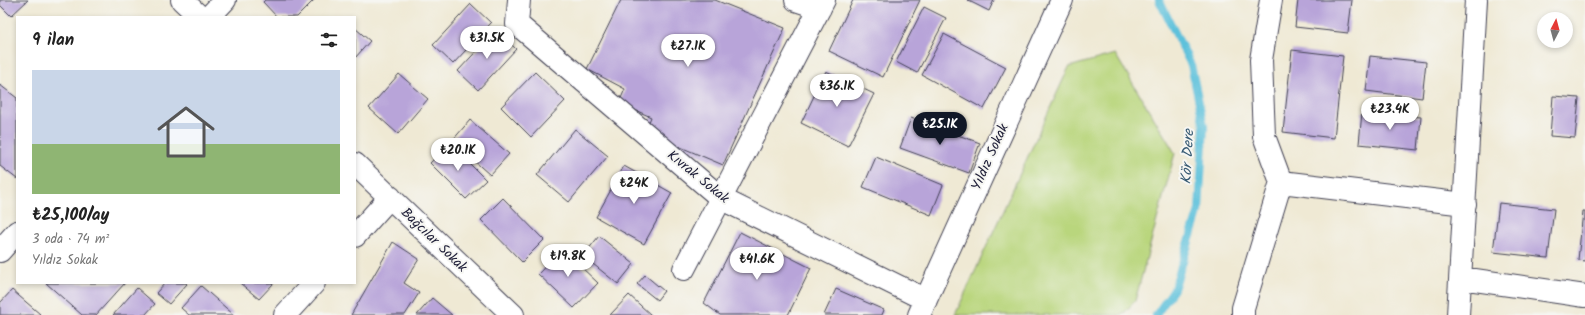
<!DOCTYPE html>
<html lang="tr">
<head>
<meta charset="utf-8">
<style>
	:root { --surface:#fff; --page:#f6f6f6; --text:#222; --muted:#767676; --accent:#111827 }
	body { margin:0; font-family:Kalam,sans-serif; background:var(--page); color:var(--text); height:100vh; display:flex; flex-direction:column; font-size:15px; white-space:nowrap }
	* { box-sizing:border-box; margin:0 }
	p { font-size:13px; color:var(--muted) }
	.icon { flex:none; width:22px; height:22px; fill:none; stroke:currentColor; stroke-width:2; stroke-linecap:round; stroke-linejoin:round }
	.map { position:relative; flex:1; overflow:hidden }
	.details { position:absolute; left:16px; top:16px; width:340px; height:268px; display:flex; flex-direction:column; background:var(--surface); border-radius:0px; box-shadow:0 2px 6px #0003 }
	.details>* { flex:none }
	.needle { width:26px; rotate:6deg }
	.tools { position:absolute; left:1537px; top:12px; display:grid; gap:8px }
	.tools a { display:grid; place-items:center; width:36px; height:36px; border-radius:50%; background:var(--surface); box-shadow:0 2px 6px #0003; font-size:20px }
	.price { position:absolute; translate:-50% -34px; padding:0 9px; border-radius:14px; background:#fff; color:#222; font-size:13px; line-height:26px; filter:drop-shadow(0 1px 2px #0008) }
	.price::after { content:''; position:absolute; left:50%; top:24px; width:12px; height:9px; margin-left:-6px; background:inherit; clip-path:polygon(0 0,100% 0,50% 100%) }
	.price.on { background:var(--accent); color:#fff }
	ul { padding:0; list-style:none }
	li { display:grid; align-content:center; gap:8px; height:212px; padding:0 16px }
	li span { display:grid; place-items:center; height:124px; border-radius:0px; color:#555 }
	li>.icon { margin-inline-start:auto }
	span .icon { width:72px; height:72px; fill:#fffc; stroke-width:1 }
	li b { font-size:17px }
	h2 { display:flex; justify-content:space-between; align-items:center; height:48px; padding:0 16px; font-size:17px }
	.map>svg:first-child { display:block }
	.green { fill:#b9d67d; stroke:#6e7c5c }
	.lines { fill:none; stroke-linecap:round; stroke-linejoin:round }
	.stream { stroke:#5dc1db; stroke-width:8 }
	.building { fill:#b8a4d9 }
	.street-casing { stroke:#414052; stroke-width:24 }
	.street { stroke:#fff; stroke-width:22 }
	.labels { text-anchor:middle; dominant-baseline:central; stroke-width:4; stroke-linejoin:round; paint-order:stroke }
	.street-label { font-size:14px; fill:#22223b; stroke:#f6f6f2 }
	.water-label { font-size:15px; font-style:italic; fill:#375a73; stroke:#f6f6f2 }
</style>
</head>
<body>
<div class="map">
<svg width="1585" height="315" viewBox="0 0 1585 315">
	<rect width="100%" height="100%" fill="#f6f6f2"/>
	<filter id="ink" filterUnits="userSpaceOnUse"><feTurbulence type="fractalNoise" baseFrequency=".025" numOctaves="2"/><feDisplacementMap in="SourceGraphic" scale="8" xChannelSelector="R" yChannelSelector="G"/><feConvolveMatrix kernelMatrix="1 2 1 2 8 2 1 2 1" color-interpolation-filters="sRGB"/></filter>
	<filter id="wash" filterUnits="userSpaceOnUse"><feTurbulence type="fractalNoise" baseFrequency=".012" numOctaves="4" result="noise"/><feDisplacementMap in="SourceGraphic" scale="16" xChannelSelector="R" yChannelSelector="G"/><feGaussianBlur stdDeviation="0.9" result="paint"/><feColorMatrix in="noise" values="0 0 0 0 0 0 0 0 0 0 0 0 0 0 0 0 0 1.4 0 .05"/><feComposite in="paint" operator="in"/></filter>
	<g filter="url(#wash)">
		<rect width="100%" height="100%" fill="#efe9d4"/>
		<path class="green" d="M 1115,54 L 1175,153 L 1135,301 L 1122,315 L 955,315 L 1069,67 Z"/>
		<g class="lines">
			<path class="stream" d="M 1156,315 L 1174,289 L 1199,210 L 1204,126 L 1191,65 L 1159,0"/>
		</g>
		<g id="blocks">
			<path class="building" d="M 0,0 L 28,0 L 11,16 L 0,5 Z
				M 265,0 L 314,0 L 297,17 L 277,17 L 263,2 Z
				M 621,0 L 715,0 L 785,28 L 723,165 L 645,132 L 651,117 L 619,103 L 625,89 L 587,69 Z
				M 853,0 L 920,0 L 883,77 L 829,51 Z
				M 967,0 L 994,0 L 989,11 Z
				M 1298,0 L 1352,0 L 1348,33 L 1295,27 Z
				M 471,4 L 491,23 L 453,64 L 433,45 Z
				M 924,7 L 946,18 L 917,73 L 896,62 Z
				M 355,28 L 370,41 L 355,58 Z
				M 496,30 L 516,49 L 478,90 L 458,71 Z
				M 944,34 L 1006,67 L 984,109 L 922,75 Z
				M 1292,50 L 1343,56 L 1334,138 L 1283,132 Z
				M 1370,56 L 1426,62 L 1422,98 L 1366,91 Z
				M 826,71 L 874,94 L 848,146 L 801,123 Z
				M 535,72 L 565,101 L 531,137 L 501,107 Z
				M 399,74 L 428,99 L 398,134 L 369,108 Z
				M 0,85 L 17,98 L 17,179 L 0,166 Z
				M 1553,96 L 1579,98 L 1575,138 L 1550,136 Z
				M 1362,112 L 1421,117 L 1418,150 L 1359,144 Z
				M 911,118 L 980,143 L 969,173 L 900,148 Z
				M 470,120 L 509,154 L 490,175 L 452,141 Z
				M 575,129 L 608,156 L 569,202 L 537,175 Z
				M 450,144 L 486,180 L 466,199 L 430,163 Z
				M 876,157 L 943,185 L 931,215 L 863,187 Z
				M 624,166 L 672,193 L 644,244 L 596,217 Z
				M 503,198 L 544,240 L 522,262 L 481,220 Z
				M 1499,203 L 1554,209 L 1548,258 L 1493,252 Z
				M 1583,211 L 1585,211 L 1585,261 L 1578,260 Z
				M 740,232 L 811,268 L 788,315 L 720,315 L 704,303 Z
				M 599,236 L 634,264 L 618,284 L 583,256 Z
				M 393,242 L 419,259 L 404,283 L 419,293 L 405,315 L 351,315 Z
				M 562,249 L 598,283 L 574,308 L 538,274 Z
				M 645,275 L 664,291 L 657,300 L 637,284 Z
				M 46,283 L 125,283 L 96,315 L 82,315 Z
				M 165,283 L 186,283 L 187,284 L 169,304 L 156,293 Z
				M 240,283 L 274,283 L 259,299 Z
				M 201,286 L 234,315 L 189,315 L 181,308 Z
				M 137,288 L 155,304 L 145,315 L 113,315 Z
				M 836,289 L 884,310 L 882,315 L 824,315 Z
				M 12,290 L 40,314 L 39,315 L 0,315 L 0,303 Z
				M 629,295 L 651,315 L 610,315 Z
				M 432,298 L 452,315 L 417,315 Z"/>
		</g>
	</g>
	<g filter="url(#ink)">
		<use href="#blocks" fill-opacity="0" stroke="#414052" stroke-width="1"/>
		<g class="lines">
			<g class="street-casing">
				<path id="street" d="M 182,0 L 200,17
					M 519,0 L 517,24 L 722,199 L 926,300
					M 796,0 L 820,8
					M 209,17 L 225,0
					M 355,164 L 513,315
					M 1281,182 L 1465,204
					M 355,236 L 390,197
					M 0,251 L 17,232
					M 684,269 L 824,0
					M 1461,278 L 1585,296
					M 285,315 L 314,283
					M 919,315 L 1062,0
					M 1243,315 L 1243,308 L 1281,182 L 1264,136 L 1261,60 L 1271,0
					M 1458,315 L 1476,0"/>
			</g>
			<use href="#street" class="street"/>
		</g>
	</g>
	<g class="labels">
		<g class="street-label">
			<text transform="translate(990 157) rotate(-66)">Yıldız Sokak</text>
			<text transform="translate(698 177) rotate(39)">Kıvrak Sokak</text>
			<text transform="translate(434 240) rotate(44)">Bağcılar Sokak</text>
		</g>
		<g class="water-label">
			<text transform="translate(1188 157) rotate(-87)">Kör Dere</text>
		</g>
	</g>
</svg>
<div class="tools">
<a><svg class="needle" viewBox="-14 -14 28 28"><path d="M0-13l5 13h-10z" fill="#e53935"/><path d="M0 13l5-13h-10z" fill="#767676"/></svg></a>
</div>
<b class="price" style="left:487px;top:60px">₺31.5K</b>
<b class="price" style="left:688px;top:68px">₺27.1K</b>
<b class="price" style="left:837px;top:108px">₺36.1K</b>
<b class="price" style="left:1390px;top:131px">₺23.4K</b>
<b class="price on" style="left:940px;top:146px">₺25.1K</b>
<b class="price" style="left:458px;top:172px">₺20.1K</b>
<b class="price" style="left:634px;top:205px">₺24K</b>
<b class="price" style="left:568px;top:278px">₺19.8K</b>
<b class="price" style="left:757px;top:281px">₺41.6K</b>
<section class="details">
<h2>9 ilan<svg class="icon" aria-label="filters" viewBox="0 0 24 24"><path d="M4 7h16M4 17h16"/><circle cx="9" cy="7" r="2"/><circle cx="15" cy="17" r="2"/></svg></h2>
<ul>
<li><span style="background:linear-gradient(#c9d6e8 60%,#8fb573 0)"><svg class="icon" aria-label="home" viewBox="0 0 24 24"><path d="M3 11l9-7 9 7M6 9v11h12V9"/></svg></span><div><b>₺25,100/ay</b><p>3 oda · 74 m²</p><p>Yıldız Sokak</p></div></li>
</ul>
</section>
</div>
</body>
</html>
